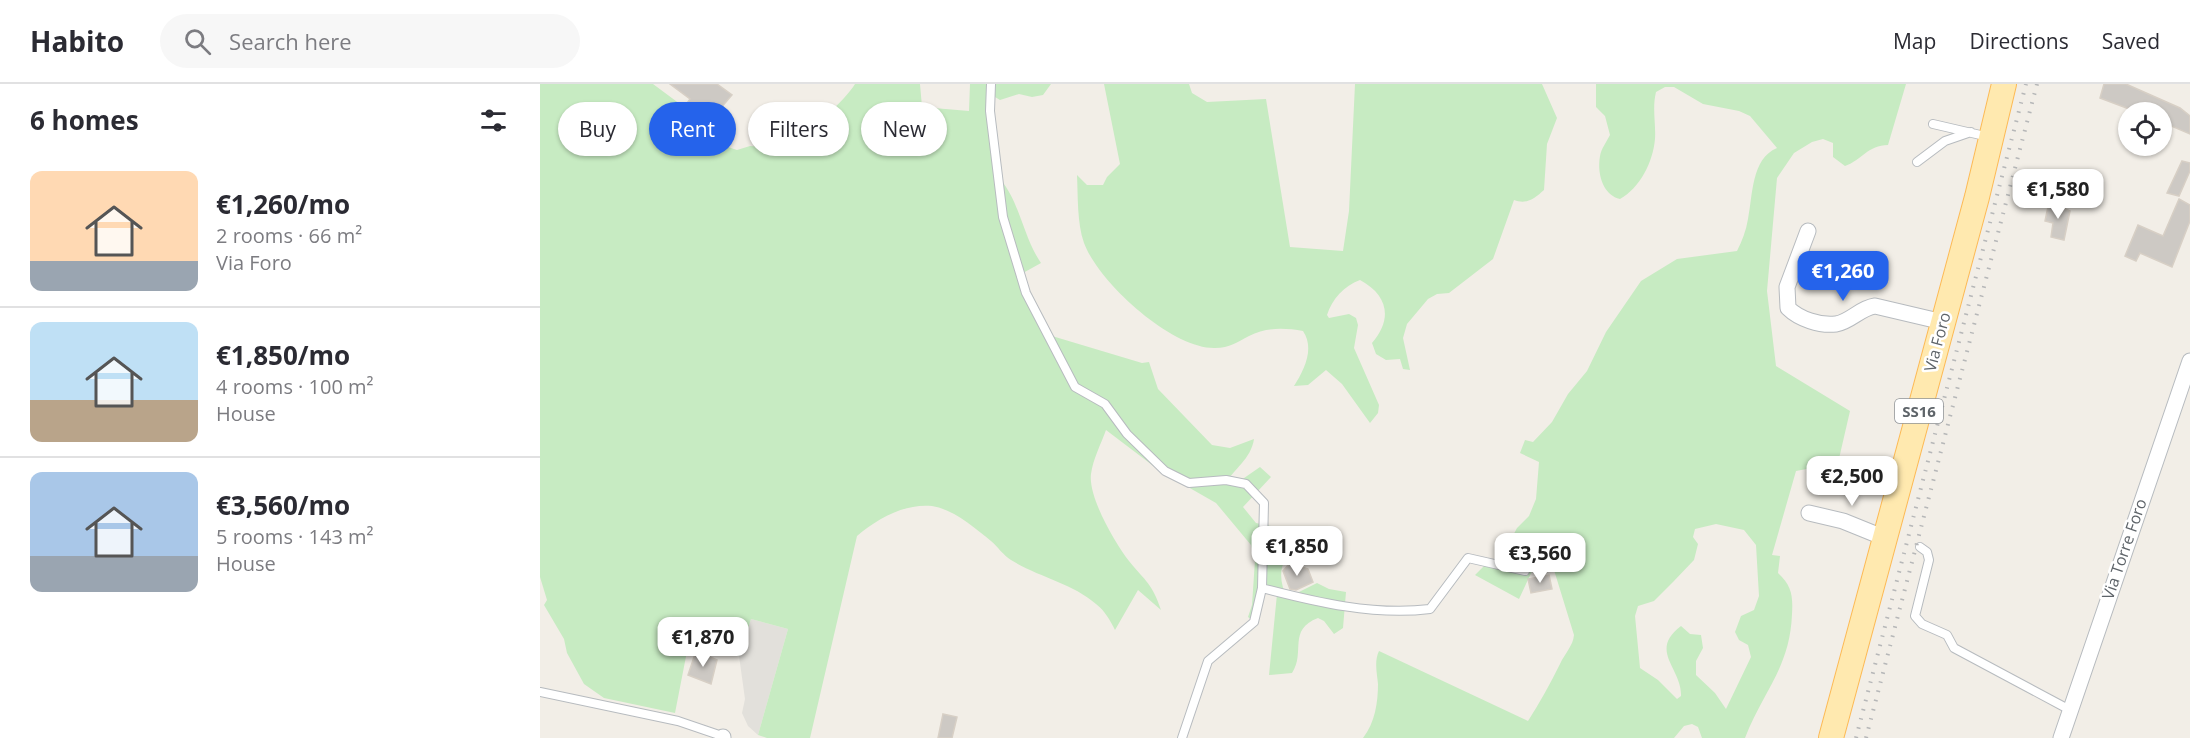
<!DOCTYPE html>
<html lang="en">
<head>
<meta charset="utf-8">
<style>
	:root { --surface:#fff; --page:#f7f7f7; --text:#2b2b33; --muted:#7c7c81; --line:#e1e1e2; --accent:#2563eb }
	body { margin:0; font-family:"Open Sans",sans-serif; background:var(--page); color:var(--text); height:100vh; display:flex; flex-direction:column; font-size:22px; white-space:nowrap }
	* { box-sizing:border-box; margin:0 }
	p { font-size:20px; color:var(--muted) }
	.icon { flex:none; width:33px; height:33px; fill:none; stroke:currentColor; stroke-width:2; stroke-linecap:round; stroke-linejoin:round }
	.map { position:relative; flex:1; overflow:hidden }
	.panel { display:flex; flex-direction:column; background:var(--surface); width:540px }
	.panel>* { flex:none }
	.guide { position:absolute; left:18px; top:18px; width:570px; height:54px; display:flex; gap:12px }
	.tools { position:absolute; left:1578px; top:18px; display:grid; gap:12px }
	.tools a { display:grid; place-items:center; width:54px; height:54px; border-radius:50%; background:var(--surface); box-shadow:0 2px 4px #0004; font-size:30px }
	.price { position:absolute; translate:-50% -51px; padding:0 14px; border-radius:12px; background:#fff; color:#222; font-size:20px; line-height:39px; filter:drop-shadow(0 2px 3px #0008) }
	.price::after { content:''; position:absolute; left:50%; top:36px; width:18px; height:14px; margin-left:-9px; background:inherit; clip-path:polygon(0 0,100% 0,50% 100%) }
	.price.selected { background:var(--accent); color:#fff }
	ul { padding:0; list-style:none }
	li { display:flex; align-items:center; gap:18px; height:150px; padding:0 30px }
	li+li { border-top:2px solid var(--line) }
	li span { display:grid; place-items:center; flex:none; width:168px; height:120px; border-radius:12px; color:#555 }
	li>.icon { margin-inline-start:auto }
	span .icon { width:72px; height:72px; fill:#fffc; stroke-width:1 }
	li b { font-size:26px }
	h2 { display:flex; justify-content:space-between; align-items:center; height:72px; padding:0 30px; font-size:26px }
	.tag { padding:0 21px; border-radius:27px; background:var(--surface); box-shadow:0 2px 4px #0004; font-size:21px; line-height:54px }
	.tag.selected { background:var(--accent); color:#fff }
	header { display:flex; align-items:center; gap:36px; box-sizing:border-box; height:84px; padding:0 30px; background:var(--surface); border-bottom:2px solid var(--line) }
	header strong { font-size:28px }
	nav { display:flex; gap:33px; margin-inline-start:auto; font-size:21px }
	.search { width:420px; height:54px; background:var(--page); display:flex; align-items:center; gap:15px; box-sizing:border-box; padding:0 21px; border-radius:33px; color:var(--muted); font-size:22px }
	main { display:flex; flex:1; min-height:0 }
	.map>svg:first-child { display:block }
	.industrial { fill:#e2e0db }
	.green { fill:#c7ebc2; fill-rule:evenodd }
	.building { fill:#cdc9c4; stroke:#d7cfc5; stroke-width:1.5 }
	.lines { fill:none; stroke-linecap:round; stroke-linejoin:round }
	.lane-casing { stroke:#b7bbbf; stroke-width:10 }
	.street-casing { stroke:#b7bbbf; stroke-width:17 }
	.primary-casing { stroke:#fdba55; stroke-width:26 }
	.lane { stroke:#fff; stroke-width:8 }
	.street { stroke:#fff; stroke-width:15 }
	.primary { stroke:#ffe9af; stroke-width:24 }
	.rail { stroke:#b6b7b8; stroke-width:4; stroke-dasharray:1.5 8; stroke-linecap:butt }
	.labels { text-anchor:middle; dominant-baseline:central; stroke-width:5; stroke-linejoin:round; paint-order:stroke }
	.shield { fill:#fff; stroke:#8e9296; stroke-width:1.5 }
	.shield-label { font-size:15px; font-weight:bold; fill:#5e6469 }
	.street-label { font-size:16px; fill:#5e6469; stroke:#fff }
</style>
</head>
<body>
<header>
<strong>Habito</strong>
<div class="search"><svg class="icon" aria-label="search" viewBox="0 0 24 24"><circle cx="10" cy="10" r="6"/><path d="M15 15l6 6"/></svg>Search here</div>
<nav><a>Map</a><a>Directions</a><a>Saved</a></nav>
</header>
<main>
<section class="panel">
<h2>6 homes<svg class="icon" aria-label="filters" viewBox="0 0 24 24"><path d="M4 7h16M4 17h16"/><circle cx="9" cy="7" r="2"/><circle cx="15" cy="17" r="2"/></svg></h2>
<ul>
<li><span style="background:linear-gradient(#ffd9b3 75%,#9aa5b1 0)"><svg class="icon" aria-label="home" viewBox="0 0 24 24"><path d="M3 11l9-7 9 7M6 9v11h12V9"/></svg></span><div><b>€1,260/mo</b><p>2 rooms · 66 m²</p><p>Via Foro</p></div></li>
<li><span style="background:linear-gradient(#bfe0f5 65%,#b9a48a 0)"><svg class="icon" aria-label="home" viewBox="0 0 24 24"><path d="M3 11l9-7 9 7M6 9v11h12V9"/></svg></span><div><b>€1,850/mo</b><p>4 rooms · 100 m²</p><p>House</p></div></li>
<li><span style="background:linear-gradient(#a9c7e8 70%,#9aa5b1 0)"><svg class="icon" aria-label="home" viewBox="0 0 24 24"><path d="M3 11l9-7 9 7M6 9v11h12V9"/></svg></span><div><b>€3,560/mo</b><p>5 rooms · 143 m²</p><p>House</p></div></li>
</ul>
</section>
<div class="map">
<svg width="1650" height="654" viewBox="0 0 1650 654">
	<rect width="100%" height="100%" fill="#f2eee7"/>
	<path class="industrial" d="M 211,535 L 248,545 L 218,651 L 208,642 L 202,629 L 205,615 L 199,572 Z"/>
	<path class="green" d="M 0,0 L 113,0 L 144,23 L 156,43 L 182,61 L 197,66 L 210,62 L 223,63 C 235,53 245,57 258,51 C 275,44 305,16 315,0 L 380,0 L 382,23 L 429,27 L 430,0 L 511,0 L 503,11 L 492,13 L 479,10 L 460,16 L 450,10 L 460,95 C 480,118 483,153 501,179 L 483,189 L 487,203 L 512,252 L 602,279 L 609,278 L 618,305 L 672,361 L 690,364 L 714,355 C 711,375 694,385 684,401 L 694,401 L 720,383 L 731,393 L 703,423 L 716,439 L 735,443 L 746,474 C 738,487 741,501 747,514 L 777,499 L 789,505 L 806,508 L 803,544 L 794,550 L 784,537 L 778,534 C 747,546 766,568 752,589 L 729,591 L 737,510 L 724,506 L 716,539 L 708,533 L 712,521 L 715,476 L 711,461 L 676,419 L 620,387 L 566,346 C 561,360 553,375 551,390 C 548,413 575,459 589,477 C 606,498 612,499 621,526 L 598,506 L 575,546 C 570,536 565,527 556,520 C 532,499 498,493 471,476 C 463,471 458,463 451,457 C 435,444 413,425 392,422 C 365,419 337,435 317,452 L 270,654 L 227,654 L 218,651 L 248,545 L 211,535 L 199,572 L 149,557 L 135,629 L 64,614 L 44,600 L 27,569 L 24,555 L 4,521 L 7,516 L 0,493 Z
		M 564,0 L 649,0 L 652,9 L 667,18 L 726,15 L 750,163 L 803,167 L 809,127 L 815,0 L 1002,0 L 1017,34 L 1007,60 L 1004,106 C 995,114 987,121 974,116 L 953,175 L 909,209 L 897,210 L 888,215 L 867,240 L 863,254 L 870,286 L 863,285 L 860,275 L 846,276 L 836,270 L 832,259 C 853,235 848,211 820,196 C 804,202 792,215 787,231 L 789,234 L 809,230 L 816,234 L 818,241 L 814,264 L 839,321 L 838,329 L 830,339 L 802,300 L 786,286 L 768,301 L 754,302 C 764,286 775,265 763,247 C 745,244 726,243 709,252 C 697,258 690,264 675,264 C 632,265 559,199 544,159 C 537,139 538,112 537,91 L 547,101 L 563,101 L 567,93 L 580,80 Z
		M 1056,0 L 1366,0 L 1348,61 C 1328,61 1322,76 1305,82 L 1293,73 L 1293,59 L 1283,55 L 1272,58 L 1254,69 L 1237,94 L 1227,207 L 1236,282 L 1310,327 L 1298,379 L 1256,387 L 1232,471 L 1240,472 L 1238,489 C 1252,502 1253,512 1252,530 C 1250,584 1223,607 1205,654 L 1162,654 L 1158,643 L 1152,640 L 1144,642 L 1134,654 L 823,654 C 835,639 838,618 838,600 C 837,589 834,577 839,567 L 988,637 C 1000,618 1010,600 1020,580 C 1025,569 1033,562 1034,551 L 1014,486 L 1002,484 L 992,487 L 979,515 L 935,491 L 945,481 L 936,472 L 956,476 L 966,465 L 977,444 L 989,432 L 996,415 L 999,378 L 980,369 L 985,356 L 993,358 L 1012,338 L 1028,310 L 1047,287 L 1066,248 L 1101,197 L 1137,175 L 1197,167 C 1202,157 1206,147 1208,135 C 1213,111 1211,75 1237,64 L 1210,32 L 1199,27 L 1163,20 L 1134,3 L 1125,3 L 1116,8 C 1112,24 1116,39 1115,55 C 1113,78 1100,104 1080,115 C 1062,111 1057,88 1060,72 C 1061,65 1067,57 1070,51 L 1065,32 L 1056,23 ZM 1176,440 L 1204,446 L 1216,461 L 1219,512 L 1214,526 L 1201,532 L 1195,548 L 1199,556 L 1208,561 L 1211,573 L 1186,625 L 1175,609 L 1156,591 L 1156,577 L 1163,564 L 1161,551 L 1150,550 L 1141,542 C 1108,567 1142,584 1141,612 L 1137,615 L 1118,596 L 1100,584 L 1095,532 L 1098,522 L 1114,517 L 1133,498 L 1154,476 L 1158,460 L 1153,453 L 1155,445 Z"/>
	<path class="building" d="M 130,0 L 177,0 L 192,11 L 168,39 L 145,22 L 150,15 Z
		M 1564,0 L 1586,0 L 1640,24 L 1650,32 L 1650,50 L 1622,38 L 1622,28 L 1597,28 L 1560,14 Z
		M 1642,77 L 1650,79 L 1650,87 L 1639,112 L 1627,109 Z
		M 1639,115 L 1650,121 L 1650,137 L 1632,183 L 1600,169 L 1596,177 L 1585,172 L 1598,141 L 1623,152 Z
		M 1509,118 L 1530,127 L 1524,156 L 1511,153 L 1513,139 L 1505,137 Z
		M 750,479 L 768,485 L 773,498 L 756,506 L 750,505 L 743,487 Z
		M 1009,491 L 1012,505 L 991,509 L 988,495 Z
		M 156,567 L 177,576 L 171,600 L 148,591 Z
		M 403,630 L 417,633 L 412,654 L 398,654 Z"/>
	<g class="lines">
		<g class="lane-casing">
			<path id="lane" d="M 451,0 L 450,27 L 463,133 L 486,209 L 535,303 L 565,320 L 587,350 L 625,387 L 649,399 L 686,396 L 706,400 L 724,419 L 722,504 L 714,538 L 668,577 L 642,654
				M 1393,40 L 1449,53
				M 1377,78 L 1405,57 L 1431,48
				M 1380,463 L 1387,468 L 1389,476 L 1375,532 L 1382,540 L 1407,551 L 1414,564 L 1530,626
				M 722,504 C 776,518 834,532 890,525 L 928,474 L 985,487
				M 0,608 L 138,637 L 185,653"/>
		</g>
		<g class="street-casing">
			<path id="street" d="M 1268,147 L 1247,203 L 1248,224 C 1259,235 1280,242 1296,240 C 1310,238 1320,224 1335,222 L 1403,238
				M 1269,429 L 1303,437 L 1345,454
				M 183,654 L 183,653
				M 1521,654 L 1650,277"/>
		</g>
		<g class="primary-casing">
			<path id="primary" d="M 1291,654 L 1437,113 L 1464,0"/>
		</g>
		<use href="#lane" class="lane"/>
		<use href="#street" class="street"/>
		<use href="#primary" class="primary"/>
		<path class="rail" d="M 1316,654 L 1486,0
			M 1326,654 L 1497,0"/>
	</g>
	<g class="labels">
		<rect class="shield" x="1355" y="315" width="48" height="24" rx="4.5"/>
		<g class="shield-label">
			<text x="1379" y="327">SS16</text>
		</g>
		<g class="street-label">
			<text transform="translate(1397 258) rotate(-75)">Via Foro</text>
			<text transform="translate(1584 465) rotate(-71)">Via Torre Foro</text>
		</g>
	</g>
</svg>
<div class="tools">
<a><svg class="icon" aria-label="locate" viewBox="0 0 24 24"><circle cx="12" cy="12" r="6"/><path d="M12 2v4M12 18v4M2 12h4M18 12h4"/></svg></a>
</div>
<b class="price" style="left:1518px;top:136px">€1,580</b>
<b class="price selected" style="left:1303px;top:218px">€1,260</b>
<b class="price" style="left:1312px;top:423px">€2,500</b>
<b class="price" style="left:757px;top:493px">€1,850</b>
<b class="price" style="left:1000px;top:500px">€3,560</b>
<b class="price" style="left:163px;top:584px">€1,870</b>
<div class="guide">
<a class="tag">Buy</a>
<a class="tag selected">Rent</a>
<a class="tag">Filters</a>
<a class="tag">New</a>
</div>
</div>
</main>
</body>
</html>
